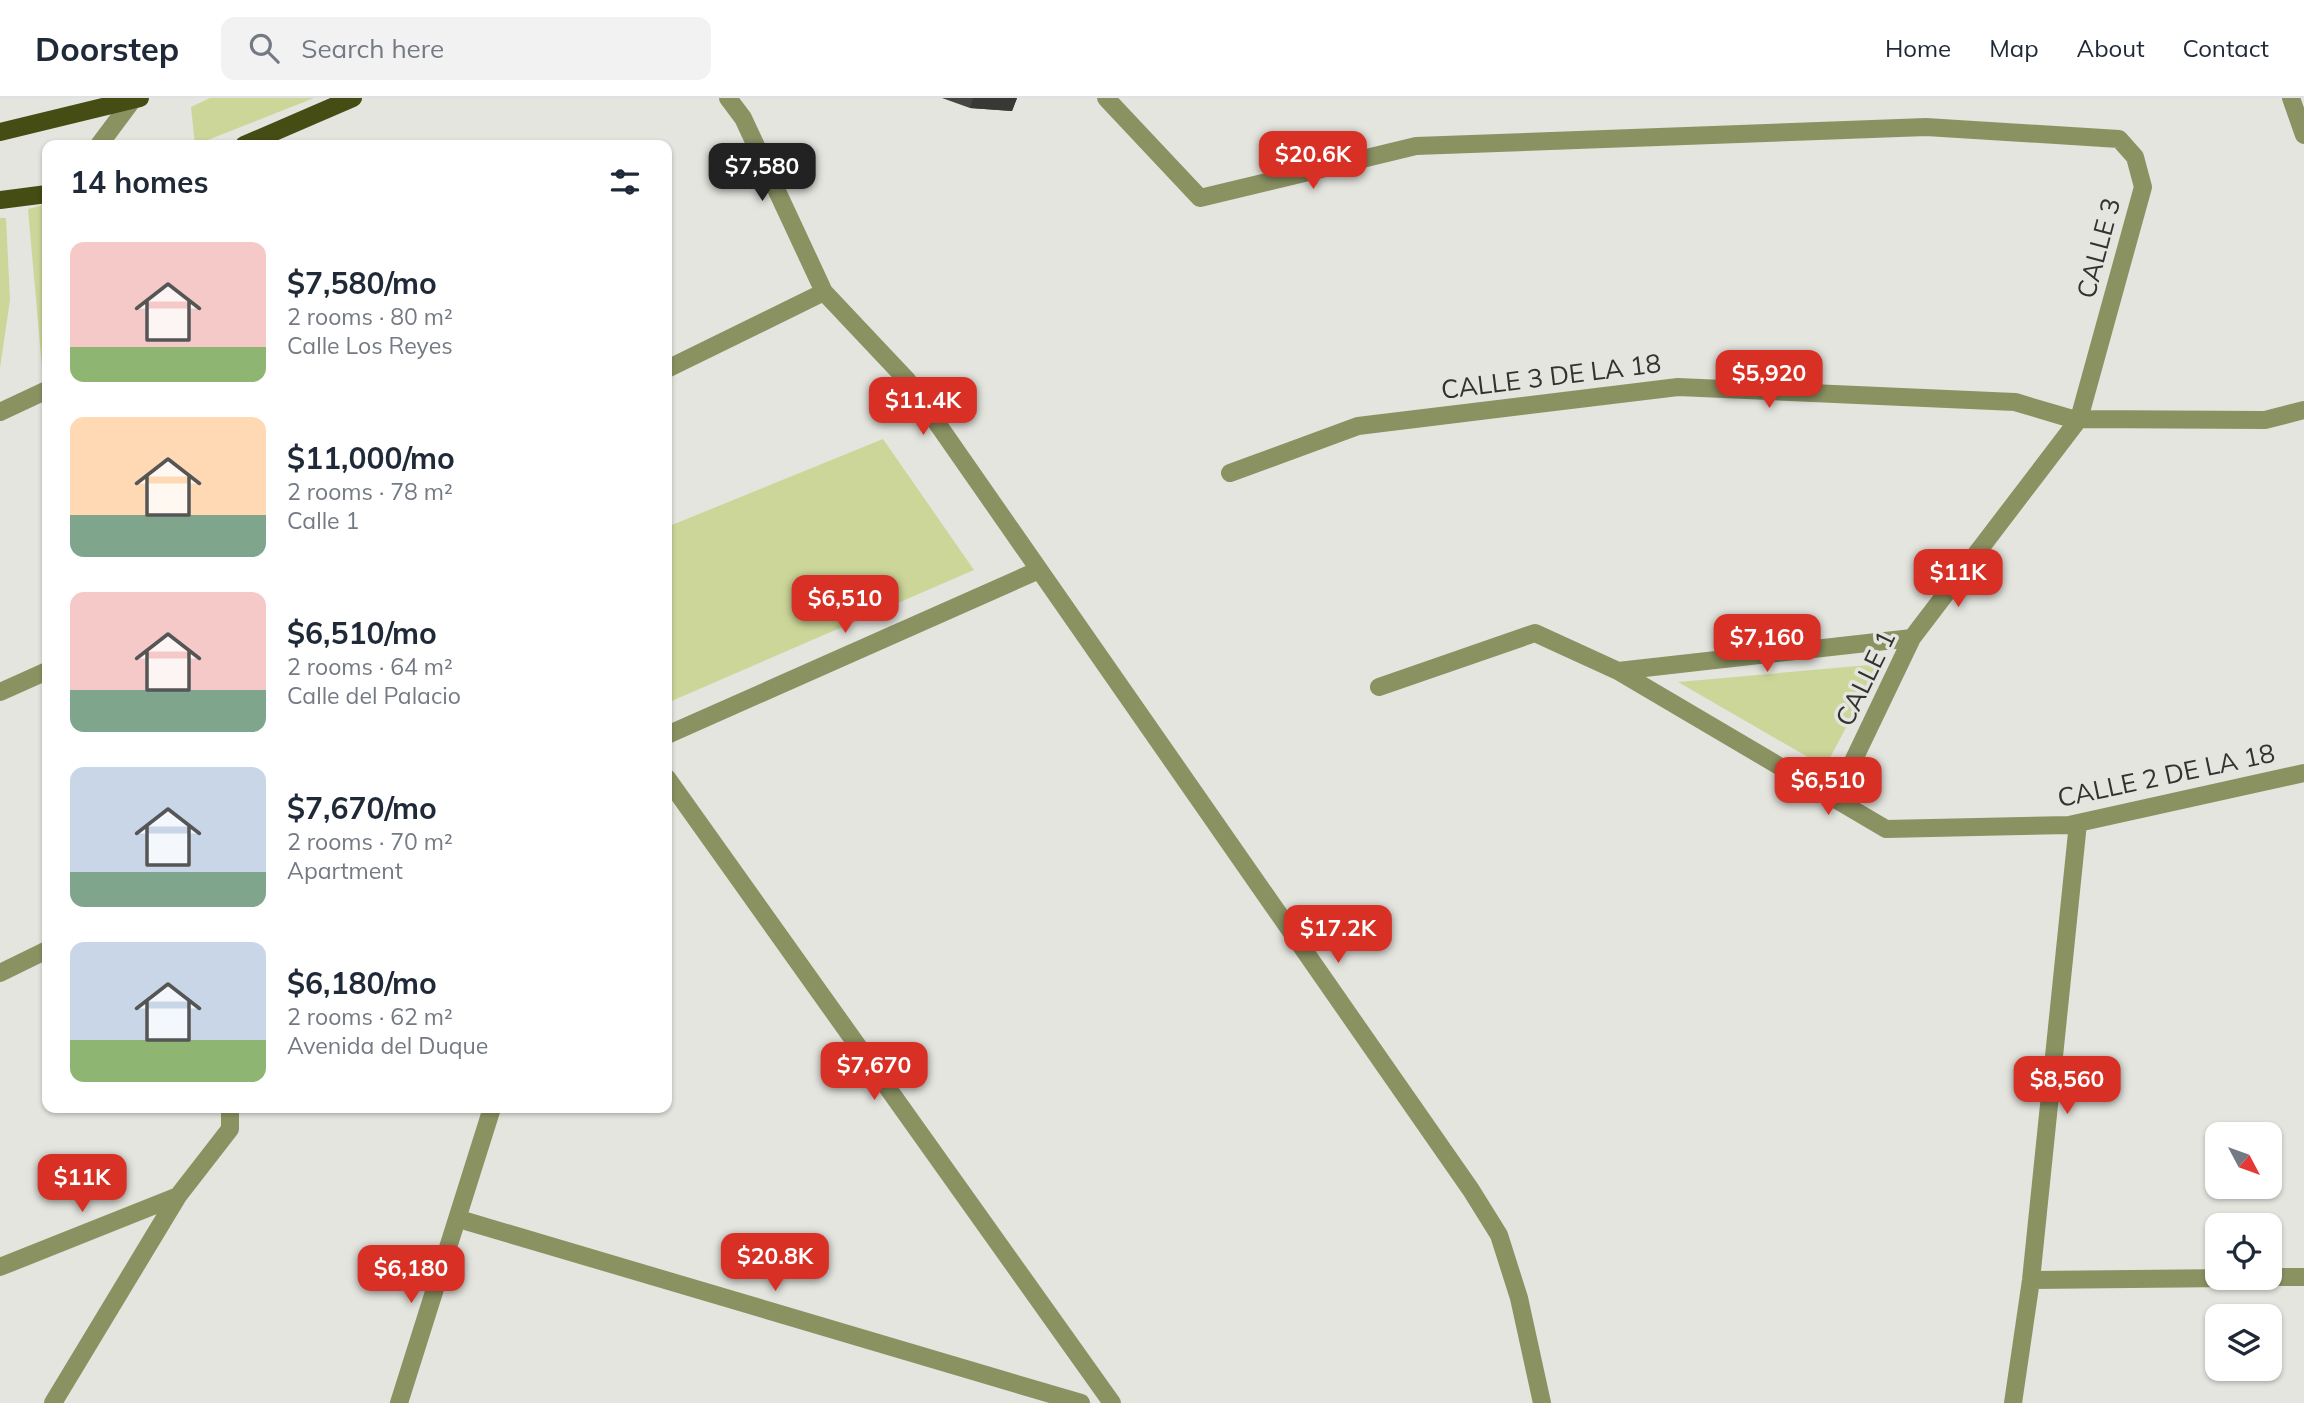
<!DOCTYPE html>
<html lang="en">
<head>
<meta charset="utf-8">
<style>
	:root { --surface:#fff; --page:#f2f2f3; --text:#1f2937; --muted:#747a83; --line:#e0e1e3; --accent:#d93025 }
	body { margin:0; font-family:Mulish,sans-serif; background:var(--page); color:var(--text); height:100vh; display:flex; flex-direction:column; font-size:26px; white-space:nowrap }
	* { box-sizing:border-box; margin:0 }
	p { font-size:23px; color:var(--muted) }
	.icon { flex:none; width:38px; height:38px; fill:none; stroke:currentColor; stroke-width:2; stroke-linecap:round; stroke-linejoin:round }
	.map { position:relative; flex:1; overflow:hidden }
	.details { position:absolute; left:42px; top:42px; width:630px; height:973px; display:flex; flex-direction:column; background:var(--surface); border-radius:14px; box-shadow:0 2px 5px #0004 }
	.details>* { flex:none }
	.needle { width:46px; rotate:131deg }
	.buttons { position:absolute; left:2205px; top:1024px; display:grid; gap:14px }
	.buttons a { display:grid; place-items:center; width:77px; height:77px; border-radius:14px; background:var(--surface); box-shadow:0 2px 5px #0004; font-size:35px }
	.price { position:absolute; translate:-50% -60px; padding:0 16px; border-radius:14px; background:var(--accent); color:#fff; font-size:23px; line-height:46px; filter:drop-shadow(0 2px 4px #0008) }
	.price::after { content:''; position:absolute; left:50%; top:42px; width:21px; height:16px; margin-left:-10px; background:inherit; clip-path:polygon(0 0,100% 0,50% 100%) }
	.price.selected { background:#222; color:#fff }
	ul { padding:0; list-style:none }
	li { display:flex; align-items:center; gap:21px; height:175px; padding:0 28px }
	li span { display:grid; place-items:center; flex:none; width:196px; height:140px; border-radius:14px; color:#555 }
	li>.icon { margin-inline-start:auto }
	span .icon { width:84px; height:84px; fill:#fffc; stroke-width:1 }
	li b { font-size:30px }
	h2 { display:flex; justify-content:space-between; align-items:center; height:84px; padding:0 28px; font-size:30px }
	header { display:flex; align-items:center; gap:42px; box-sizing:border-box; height:98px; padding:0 35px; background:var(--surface); border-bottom:2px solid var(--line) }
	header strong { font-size:33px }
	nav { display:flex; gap:38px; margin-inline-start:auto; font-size:24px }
	.search { width:490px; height:63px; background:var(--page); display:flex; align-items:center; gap:18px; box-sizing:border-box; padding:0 24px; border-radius:14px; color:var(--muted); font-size:26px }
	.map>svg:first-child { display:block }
	.green { fill:#ccd699 }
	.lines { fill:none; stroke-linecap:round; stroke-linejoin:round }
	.minor { stroke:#8b9262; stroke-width:18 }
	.major { stroke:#454c14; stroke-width:18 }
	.wall { fill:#454641 }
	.shaded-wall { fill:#383935 }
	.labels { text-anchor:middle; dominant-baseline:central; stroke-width:7; stroke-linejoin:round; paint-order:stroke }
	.street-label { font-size:26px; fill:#323330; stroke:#e4e5df }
</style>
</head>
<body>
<header>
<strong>Doorstep</strong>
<div class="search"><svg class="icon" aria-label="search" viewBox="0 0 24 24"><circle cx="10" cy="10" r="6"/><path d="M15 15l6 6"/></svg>Search here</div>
<nav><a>Home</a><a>Map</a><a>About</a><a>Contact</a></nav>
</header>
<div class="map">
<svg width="2304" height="1305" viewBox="0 0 2304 1305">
	<rect width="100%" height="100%" fill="#e4e5df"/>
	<path class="green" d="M 210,0 L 314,0 L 195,47 L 191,9 Z
		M 47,106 L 47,326 L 28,111 Z
		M 0,120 L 6,120 L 10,202 L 0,270 Z
		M 883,341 L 974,472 L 667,605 L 667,429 Z
		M 1880,566 L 1825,669 L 1678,584 Z"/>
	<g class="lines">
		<path class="minor" d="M 728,0 L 743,20 L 824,194 L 907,282 L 1471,1092 L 1499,1137 L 1519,1200 L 1542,1305
			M 1106,0 L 1200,100 L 1416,48 L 1926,29 L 2119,41 L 2135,59 L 2143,89 L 2079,321 L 1912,540 L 1835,701
			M 2291,0 L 2304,37
			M 99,47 L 134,0
			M 667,271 L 824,194
			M 0,314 L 47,292
			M 1230,375 L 1358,328 L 1678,289 L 2015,304 L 2069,320 L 2079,321 L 2265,322 L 2304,312
			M 1618,573 L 1912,540
			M 1379,589 L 1535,535 L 1618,573 L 1886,731 L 2069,727 L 2304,675
			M 0,594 L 47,573
			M 667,637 L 1039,472
			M 667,680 L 1112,1305
			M 0,875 L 47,852
			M 459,1121 L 1081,1305
			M 0,1169 L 178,1098
			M 2270,1179 L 2304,1179
			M 2031,1182 L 2232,1180
			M 53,1305 L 178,1098 L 230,1031 L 230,1010
			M 399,1305 L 492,1010
			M 2013,1305 L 2031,1182 L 2078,725"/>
		<path class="major" d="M 0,34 L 140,0
			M 244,47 L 353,0
			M 0,102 L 47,96"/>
	</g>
	<path class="wall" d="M 942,0 L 1017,0 L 1012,13 L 970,10 Z"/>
	<path class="shaded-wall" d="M 973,0 L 1017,0 L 1012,13 L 970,10 Z"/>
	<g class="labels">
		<g class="street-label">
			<text transform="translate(2098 150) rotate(-75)">CALLE 3</text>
			<text transform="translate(1551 278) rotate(-7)">CALLE 3 DE LA 18</text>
			<text transform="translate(1865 580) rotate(-64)">CALLE 1</text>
			<text transform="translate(2166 677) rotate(-12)">CALLE 2 DE LA 18</text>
		</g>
	</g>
</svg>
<div class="buttons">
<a><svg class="needle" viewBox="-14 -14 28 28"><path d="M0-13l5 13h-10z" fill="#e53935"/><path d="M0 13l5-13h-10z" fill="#747a83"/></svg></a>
<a><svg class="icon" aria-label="locate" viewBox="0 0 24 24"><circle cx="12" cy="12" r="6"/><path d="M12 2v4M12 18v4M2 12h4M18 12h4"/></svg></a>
<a><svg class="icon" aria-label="layers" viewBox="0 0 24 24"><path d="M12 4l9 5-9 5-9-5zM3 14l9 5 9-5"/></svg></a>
</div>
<b class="price" style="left:1313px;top:93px">$20.6K</b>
<b class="price selected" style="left:762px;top:105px">$7,580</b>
<b class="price" style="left:1769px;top:312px">$5,920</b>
<b class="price" style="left:923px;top:339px">$11.4K</b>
<b class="price" style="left:1958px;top:511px">$11K</b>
<b class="price" style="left:845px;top:537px">$6,510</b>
<b class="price" style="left:1767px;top:576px">$7,160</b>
<b class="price" style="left:1828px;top:719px">$6,510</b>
<b class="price" style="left:1338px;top:867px">$17.2K</b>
<b class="price" style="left:874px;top:1004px">$7,670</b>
<b class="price" style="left:2067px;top:1018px">$8,560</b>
<b class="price" style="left:82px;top:1116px">$11K</b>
<b class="price" style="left:775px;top:1195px">$20.8K</b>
<b class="price" style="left:411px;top:1207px">$6,180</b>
<section class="details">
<h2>14 homes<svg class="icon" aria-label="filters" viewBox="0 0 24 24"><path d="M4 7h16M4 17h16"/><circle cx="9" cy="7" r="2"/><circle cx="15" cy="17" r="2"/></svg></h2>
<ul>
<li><span style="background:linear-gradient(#f6c9c9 75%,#8fb573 0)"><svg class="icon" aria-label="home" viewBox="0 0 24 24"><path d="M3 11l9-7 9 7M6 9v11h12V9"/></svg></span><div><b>$7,580/mo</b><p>2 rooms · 80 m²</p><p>Calle Los Reyes</p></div></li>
<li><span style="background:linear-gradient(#ffd9b3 70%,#7fa58c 0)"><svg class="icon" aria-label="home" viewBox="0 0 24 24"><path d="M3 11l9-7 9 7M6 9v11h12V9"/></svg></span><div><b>$11,000/mo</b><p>2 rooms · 78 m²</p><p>Calle 1</p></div></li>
<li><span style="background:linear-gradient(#f6c9c9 70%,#7fa58c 0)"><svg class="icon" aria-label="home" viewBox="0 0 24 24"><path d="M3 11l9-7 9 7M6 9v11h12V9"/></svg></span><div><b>$6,510/mo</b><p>2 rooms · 64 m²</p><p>Calle del Palacio</p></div></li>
<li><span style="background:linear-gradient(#c9d6e8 75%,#7fa58c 0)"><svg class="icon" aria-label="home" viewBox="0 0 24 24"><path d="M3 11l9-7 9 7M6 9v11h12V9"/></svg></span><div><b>$7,670/mo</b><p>2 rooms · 70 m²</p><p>Apartment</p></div></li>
<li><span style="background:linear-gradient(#c9d6e8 70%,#8fb573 0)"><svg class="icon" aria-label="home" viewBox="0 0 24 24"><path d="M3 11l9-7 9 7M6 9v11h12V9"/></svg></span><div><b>$6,180/mo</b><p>2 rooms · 62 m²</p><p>Avenida del Duque</p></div></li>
</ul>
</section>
</div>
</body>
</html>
